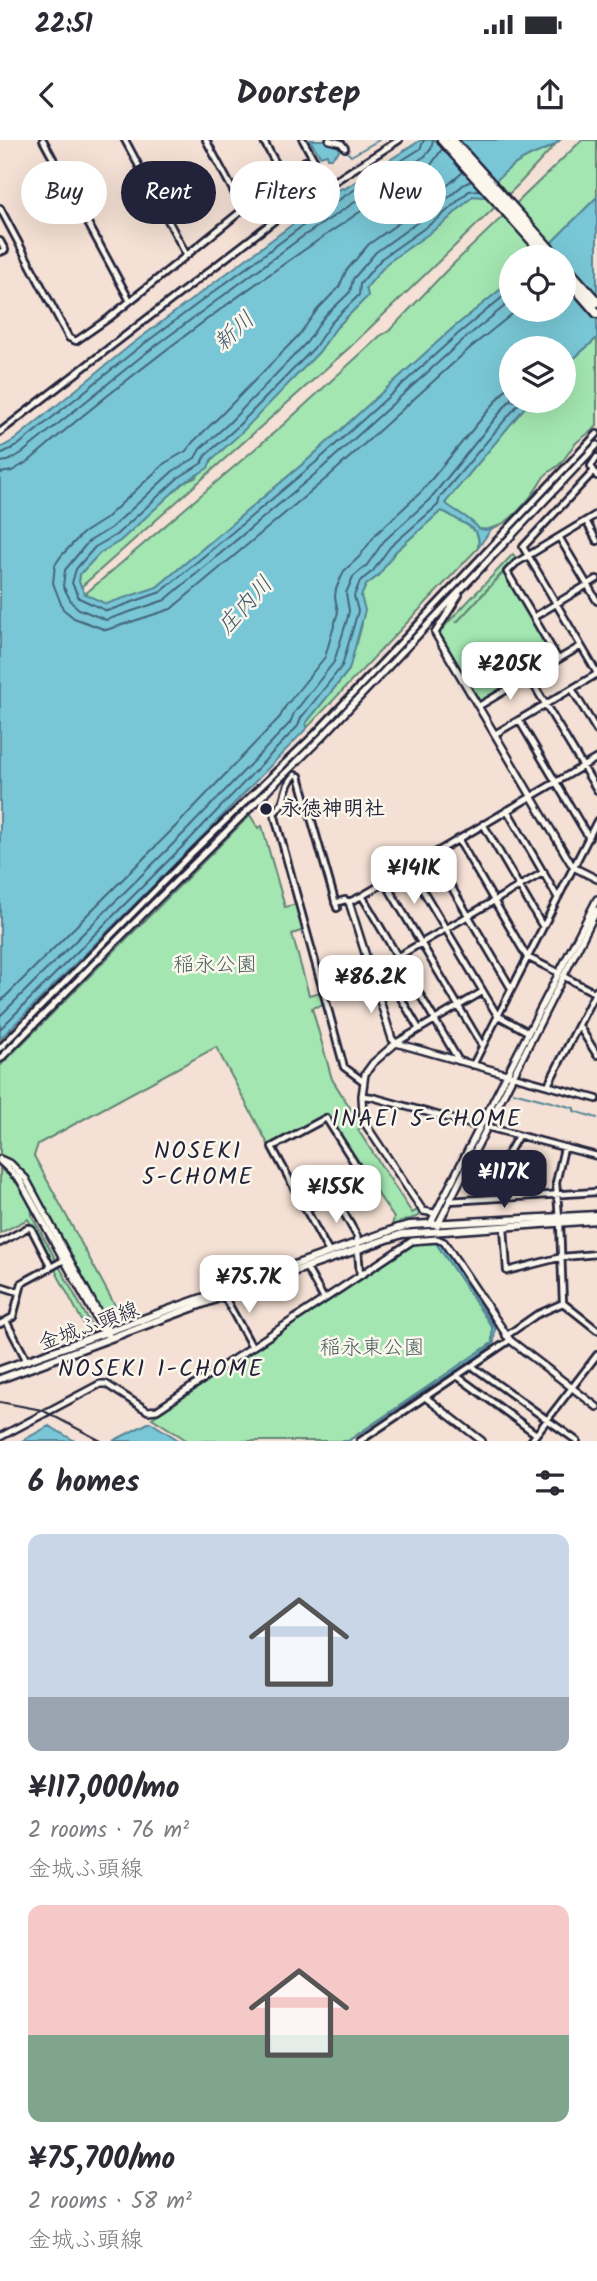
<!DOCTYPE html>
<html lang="en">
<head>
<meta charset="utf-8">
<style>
	:root { --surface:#fff; --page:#f7f7f7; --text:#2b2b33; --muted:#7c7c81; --accent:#22223b }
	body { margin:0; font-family:Kalam,"Klee One",sans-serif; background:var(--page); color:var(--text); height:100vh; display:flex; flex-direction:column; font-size:26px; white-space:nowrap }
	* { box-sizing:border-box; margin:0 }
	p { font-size:23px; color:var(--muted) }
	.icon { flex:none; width:38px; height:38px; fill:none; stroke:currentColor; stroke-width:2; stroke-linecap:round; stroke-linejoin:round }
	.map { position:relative; height:1301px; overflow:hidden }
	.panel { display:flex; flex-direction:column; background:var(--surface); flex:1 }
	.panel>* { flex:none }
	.hud { position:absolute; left:21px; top:21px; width:556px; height:63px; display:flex; gap:14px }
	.tools { position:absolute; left:499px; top:105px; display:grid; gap:14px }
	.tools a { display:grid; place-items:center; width:77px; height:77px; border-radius:50%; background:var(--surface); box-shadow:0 7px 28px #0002; font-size:35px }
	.price { position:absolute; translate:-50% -60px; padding:0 16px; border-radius:14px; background:#fff; color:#222; font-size:23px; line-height:46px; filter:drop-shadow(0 2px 4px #0008) }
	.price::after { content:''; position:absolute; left:50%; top:42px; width:21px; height:16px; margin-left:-10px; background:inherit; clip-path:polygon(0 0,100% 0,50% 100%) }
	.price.current { background:var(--accent); color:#fff }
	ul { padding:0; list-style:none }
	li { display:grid; align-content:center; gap:14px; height:371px; padding:0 28px }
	li span { display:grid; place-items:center; height:217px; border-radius:14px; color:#555 }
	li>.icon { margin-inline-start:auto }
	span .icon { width:126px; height:126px; fill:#fffc; stroke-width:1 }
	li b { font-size:30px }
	h2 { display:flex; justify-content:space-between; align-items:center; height:84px; padding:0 28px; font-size:30px }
	.chip { padding:0 24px; border-radius:32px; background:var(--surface); box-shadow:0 7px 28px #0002; font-size:24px; line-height:63px }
	.chip.current { background:var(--accent); color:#fff }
	.status { display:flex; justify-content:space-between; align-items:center; height:49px; padding:0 35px; background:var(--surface); direction:ltr }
	.status svg { height:19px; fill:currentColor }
	header { display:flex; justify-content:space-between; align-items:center; height:91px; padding:0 28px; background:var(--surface); font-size:32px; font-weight:800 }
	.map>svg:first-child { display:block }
	.green { fill:#a3e6b1; stroke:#628476; stroke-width:2 }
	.water { fill:#79c7d6; stroke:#568598; stroke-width:2 }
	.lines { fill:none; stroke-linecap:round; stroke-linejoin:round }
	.shore { stroke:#456479; stroke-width:2 }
	.stream { stroke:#568598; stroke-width:2 }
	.street-casing { stroke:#22223b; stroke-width:10 }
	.secondary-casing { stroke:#22223b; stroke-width:10 }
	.primary-casing { stroke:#22223b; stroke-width:11 }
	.highway-casing { stroke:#22223b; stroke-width:13 }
	.street { stroke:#fbf7ec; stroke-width:4.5 }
	.secondary { stroke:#fbf7ec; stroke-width:5 }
	.primary { stroke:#fbf7ec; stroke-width:6 }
	.highway { stroke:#fbf7ec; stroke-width:8 }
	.rail { stroke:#22223b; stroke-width:2 }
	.poi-dot { fill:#22223b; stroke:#fbf7ec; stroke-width:2.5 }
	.labels { text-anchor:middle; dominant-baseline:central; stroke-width:5; stroke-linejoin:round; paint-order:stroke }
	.poi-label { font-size:21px; font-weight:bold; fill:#22223b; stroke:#fbf7ec; text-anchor:start }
	.park-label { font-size:21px; fill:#495d5e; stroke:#fbf7ec }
	.street-label { font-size:21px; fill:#22223b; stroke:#fbf7ec }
	.water-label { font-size:23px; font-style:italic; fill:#405c71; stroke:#fbf7ec }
	.neighbourhood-label { font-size:23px; letter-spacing:2px; fill:#22223b; stroke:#fbf7ec }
</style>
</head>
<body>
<div class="status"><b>22:51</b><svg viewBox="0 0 49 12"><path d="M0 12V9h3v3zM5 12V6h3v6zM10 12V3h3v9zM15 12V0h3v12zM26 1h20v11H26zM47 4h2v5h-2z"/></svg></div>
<header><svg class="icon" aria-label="back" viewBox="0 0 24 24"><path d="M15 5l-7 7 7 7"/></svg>Doorstep<svg class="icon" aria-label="share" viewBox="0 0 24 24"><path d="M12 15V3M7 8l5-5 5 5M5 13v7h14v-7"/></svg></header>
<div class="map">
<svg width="597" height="1301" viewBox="0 0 597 1301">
	<rect width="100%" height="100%" fill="#f4e0d4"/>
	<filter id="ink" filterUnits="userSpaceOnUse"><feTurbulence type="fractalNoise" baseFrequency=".0143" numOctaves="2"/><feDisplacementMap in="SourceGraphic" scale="14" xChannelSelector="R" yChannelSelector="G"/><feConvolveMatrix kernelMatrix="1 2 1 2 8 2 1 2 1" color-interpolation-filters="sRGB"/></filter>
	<g filter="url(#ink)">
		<path class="green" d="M 582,0 L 597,0 L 597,57 L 537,117 L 511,117 L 511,141 L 453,188 L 311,317 L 118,480 L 85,454 L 283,285 L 380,196 L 389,191 L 445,132 Z
			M 555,5 L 518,45 L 349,208 L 81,447 L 79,442 L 80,434 L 100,413 L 120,401 L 183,343 L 195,338 L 319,212 L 336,188 L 368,156 L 366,148 L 387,123 L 443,83 L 473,56 L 484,57 C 504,26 522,19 555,5 Z
			M 597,198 L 597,286 C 591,293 583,296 576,303 C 570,309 566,318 560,324 C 555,329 547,332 543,338 C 532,357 505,394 479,389 C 471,379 456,371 444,364 L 530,261 L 564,261 L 564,227 Z
			M 441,371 C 450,373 454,379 462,382 C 473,388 481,393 478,408 L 307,588 L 306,583 L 349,530 L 353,509 L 357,503 L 362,484 L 361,456 L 366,445 L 378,436 L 395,412 Z
			M 513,414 L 516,418 L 456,483 L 504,432 L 554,518 L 480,562 L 439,492 Z
			M 250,675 L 258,688 L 262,686 L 285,767 L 297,764 L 304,790 L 292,794 L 309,855 L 321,852 L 325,864 L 312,868 L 332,939 L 354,974 L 359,974 L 363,986 L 358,990 L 412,1073 L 418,1070 L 419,1076 L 392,1085 L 394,1078 L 326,976 L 269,1006 L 216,907 L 38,1004 L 34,1016 L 118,1171 L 105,1178 L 32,1042 L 12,1023 L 0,1017 L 0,926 Z
			M 0,1029 C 14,1039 33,1057 32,1076 L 90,1183 L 88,1192 L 28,1079 L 0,1093 Z
			M 436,1103 L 494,1190 L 492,1203 L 348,1301 L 188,1301 L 152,1278 L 415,1104 Z"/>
		<path class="water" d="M 310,0 L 325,0 L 337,4 L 340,10 L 332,18 L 328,18 L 327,14 L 320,16 Z
			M 421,0 L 560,0 C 552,9 540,11 530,16 C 509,26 496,38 484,57 L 473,56 L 444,83 L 387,123 L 366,148 L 368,156 L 336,188 L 319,212 L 240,294 L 211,320 L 208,328 L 183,343 L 120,401 L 100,413 L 80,434 L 79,442 L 85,454 L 106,464 L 157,447 L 311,317 L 453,188 L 511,141 L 511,170 L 564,170 L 564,117 L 537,117 L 597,57 L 597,198 L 564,227 L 564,208 L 511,208 L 511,261 L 530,261 L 445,363 C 456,372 471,378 479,389 L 486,390 L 492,388 L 478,408 C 481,393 474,388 462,382 C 454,379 450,373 441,371 L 395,412 L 378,436 L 366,445 L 361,456 L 365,470 L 349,530 L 306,583 L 307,588 L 195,704 L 0,899 L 0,308 L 13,301 L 132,204 L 293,84 L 336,55 L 334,52 L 342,48 L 344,49 Z
			M 436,1103 L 440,1103 L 495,1188 L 494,1203 L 478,1216 L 348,1301 L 492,1203 L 492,1187 Z
			M 150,1282 L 180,1301 L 113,1301 Z
			M 49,1286 L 75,1301 L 22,1301 Z"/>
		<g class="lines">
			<path class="shore" d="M 463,32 L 427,63 L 369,104 L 346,131 L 339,147 L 317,170 L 299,195 L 221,275 L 193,302 L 186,311 L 165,323 L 105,379 L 83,393 L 61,416 L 55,425 L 53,443 L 63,469 L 74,478 L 106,490 L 171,469 L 328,337 L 470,208 L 517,170
				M 471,41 L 463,45 L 433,71 L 376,112 L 353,139 L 350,152 L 324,177 L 307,202 L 229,283 L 200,309 L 195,318 L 173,331 L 111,388 L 88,402 L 65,430 L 63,446 L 72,463 L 79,469 L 106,480 L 165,460 L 321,329 L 463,200 L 511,161
				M 479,50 L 469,51 L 439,78 L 382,118 L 360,144 L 359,155 L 331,183 L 314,208 L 235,289 L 206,315 L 202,323 L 178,338 L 116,395 L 95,407 L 76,429 L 72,443 L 79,458 L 107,471 L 161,452 L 315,323 L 458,194 L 511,150
				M 0,314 L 17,306 L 137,209 L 297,90 L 343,57 L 420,9 L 424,0
				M 0,322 L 8,321 L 22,313 L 142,216 L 302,97 L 425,16 L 431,9 L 433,0
				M 0,333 L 12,331 L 29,321 C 155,212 292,115 431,25 L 442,9
				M 0,862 L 177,685 L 280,577 L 285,567 L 325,517 L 338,472 L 335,457 L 336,449 L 344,431 L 359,417 L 376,394 L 421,352 L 511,243
				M 0,876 L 184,693 L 290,583 L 294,573 L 334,522 L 347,480 L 349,471 L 346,453 L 353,437 L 367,425 L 384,401 L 430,359 L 511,259
				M 0,889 L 190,699 L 298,586 L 301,578 L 342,526 L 358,471 L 354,456 L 360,441 L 373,431 L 390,407 L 438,365 L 440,357 L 521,261"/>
			<path class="stream" d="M 345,10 L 351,16 L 379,0
				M 533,418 L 542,434
				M 590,446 L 597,442
				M 571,482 L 560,464 L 586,448
				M 513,952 L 574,968 L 574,971 L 597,978"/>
			<g class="street-casing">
				<path id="street" d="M 43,0 L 130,161
					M 125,0 L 186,114
					M 206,0 L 243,69
					M 263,0 L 283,36
					M 303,0 L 328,45
					M 329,0 L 341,3 L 345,8
					M 0,68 L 69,198 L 76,201 L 109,178 L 297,26 L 305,21 L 323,36
					M 0,101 L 5,110 L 0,112
					M 0,292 L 279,77 L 399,0
					M 597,317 L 591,326 L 597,336
					M 594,331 L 523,407 L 597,533
					M 586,381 L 597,401
					M 559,397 L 597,461
					M 534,477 L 597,439
					M 558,519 L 507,432 L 516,423 L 597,374
					M 529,537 L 597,650
					M 572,549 L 597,591
					M 479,566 L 581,506
					M 519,580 L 589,698
					M 495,594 L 597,534
					M 295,635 C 281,649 289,660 274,673 L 344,927 L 363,941
					M 299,636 L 337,768
					M 507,670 L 558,758
					M 483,684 L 543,787
					M 458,699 L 527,817 L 559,833
					M 432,714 L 511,848
					M 409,727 L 497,875 L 528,892
					M 385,742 L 481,904
					M 362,756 L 459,921
					M 335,763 L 345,760 L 349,762 L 362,756 L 597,618
					M 382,826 L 419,889
					M 371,832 L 544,732
					M 563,836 L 595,853 L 597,857
					M 579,886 L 597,915
					M 396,903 L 482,852
					M 0,908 L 190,715 L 315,594 L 597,294
					M 473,925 L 597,681
					M 513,936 L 597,959
					M 548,945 L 597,849
					M 362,956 L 372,957 L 480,987
					M 487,987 L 597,1016
					M 467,1025 L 497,1033 L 518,996
					M 333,1054 L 357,1096 L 360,1135
					M 449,1061 L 597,1052
					M 306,1069 L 364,1038 L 326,978 L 272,1007 L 325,1105 L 329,1112
					M 559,1077 L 556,1043 L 564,1008
					M 560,1083 L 563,1163 L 597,1190
					M 504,1087 L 507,1131 L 562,1117 L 597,1114
					M 0,1103 L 27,1088 L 31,1088 L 51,1127
					M 306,1127 L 324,1159
					M 0,1146 L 19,1152
					M 224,1156 L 252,1207
					M 6,1181 L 27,1221
					M 0,1184 L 13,1177 L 22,1143 L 64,1120
					M 506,1196 L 536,1175 L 563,1163
					M 472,1226 L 577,1301
					M 457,1236 L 536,1294
					M 360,1301 L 510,1200
					M 531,1301 L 597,1215"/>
			</g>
			<g class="secondary-casing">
				<path id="secondary" d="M 459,455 L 435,493 L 570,722 L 575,728 L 597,739
					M 349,762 L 392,899 L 396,903 L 510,935
					M 396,903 L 373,923 L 365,934 L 362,956 L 363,976 L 364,982 L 423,1071 L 434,1073
					M 0,919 L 155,762 L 323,596 L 597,305
					M 0,1019 L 11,1024 L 26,1039 L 108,1191 L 109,1198
					M 0,1021 L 20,1040 L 105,1194
					M 430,1084 L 597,759
					M 437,1086 L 597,770
					M 425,1257 L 482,1301
					M 0,1297 L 100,1244 L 106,1244 L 148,1271 L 157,1270 L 412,1101 L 437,1099 L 444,1102 L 510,1200 L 597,1267"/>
			</g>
			<g class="primary-casing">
				<path id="primary" d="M 0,1230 L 398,1088 L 410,1085 L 597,1075
					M 0,1239 L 224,1156 L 402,1094 L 597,1080"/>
			</g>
			<g class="highway-casing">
				<path id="highway" d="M 442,0 L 547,117
					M 452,0 L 557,117
					M 564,125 L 597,162
					M 564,135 L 597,173"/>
			</g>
			<use href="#street" class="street"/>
			<use href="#secondary" class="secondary"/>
			<use href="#primary" class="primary"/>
			<use href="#highway" class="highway"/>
			<path class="rail" d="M 0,1262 L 42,1270 L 101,1301"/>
		</g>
	</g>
	<circle class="poi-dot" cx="266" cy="669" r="7"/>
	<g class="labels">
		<g class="poi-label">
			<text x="280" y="669">永徳神明社</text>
		</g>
		<g class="park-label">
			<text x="215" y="825">稲永公園</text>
			<text x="372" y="1208">稲永東公園</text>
		</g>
		<g class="street-label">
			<text transform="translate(89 1187) rotate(-20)">金城ふ頭線</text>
		</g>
		<g class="water-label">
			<text transform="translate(235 192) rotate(-43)">新川</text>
			<text transform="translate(246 466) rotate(-48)">庄内川</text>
		</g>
		<g class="neighbourhood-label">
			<text x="427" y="980">INAEI 5-CHOME</text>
			<text x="198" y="1012">NOSEKI<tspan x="198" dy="26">5-CHOME</tspan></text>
			<text x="161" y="1230">NOSEKI 1-CHOME</text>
		</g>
	</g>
</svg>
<div class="tools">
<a><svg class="icon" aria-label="locate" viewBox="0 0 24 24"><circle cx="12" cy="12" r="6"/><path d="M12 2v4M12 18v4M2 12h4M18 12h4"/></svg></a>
<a><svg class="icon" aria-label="layers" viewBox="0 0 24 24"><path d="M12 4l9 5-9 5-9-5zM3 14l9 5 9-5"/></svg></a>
</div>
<b class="price" style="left:510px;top:562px">¥205K</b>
<b class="price" style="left:414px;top:766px">¥141K</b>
<b class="price" style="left:371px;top:875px">¥86.2K</b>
<b class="price current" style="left:504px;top:1070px">¥117K</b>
<b class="price" style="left:336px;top:1085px">¥155K</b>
<b class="price" style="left:249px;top:1175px">¥75.7K</b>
<div class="hud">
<a class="chip">Buy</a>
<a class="chip current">Rent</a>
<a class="chip">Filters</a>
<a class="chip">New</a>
</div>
</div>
<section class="panel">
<h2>6 homes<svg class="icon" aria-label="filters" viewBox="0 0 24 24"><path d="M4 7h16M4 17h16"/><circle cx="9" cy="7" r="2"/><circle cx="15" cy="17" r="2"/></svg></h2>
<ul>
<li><span style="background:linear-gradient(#c9d6e8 75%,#9aa5b1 0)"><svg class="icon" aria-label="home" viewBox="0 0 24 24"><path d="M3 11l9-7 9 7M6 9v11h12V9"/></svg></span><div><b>¥117,000/mo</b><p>2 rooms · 76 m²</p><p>金城ふ頭線</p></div></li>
<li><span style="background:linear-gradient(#f6c9c9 60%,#7fa58c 0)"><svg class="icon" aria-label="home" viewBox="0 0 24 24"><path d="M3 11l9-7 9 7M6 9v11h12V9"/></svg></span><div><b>¥75,700/mo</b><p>2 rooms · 58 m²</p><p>金城ふ頭線</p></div></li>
</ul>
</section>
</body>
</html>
